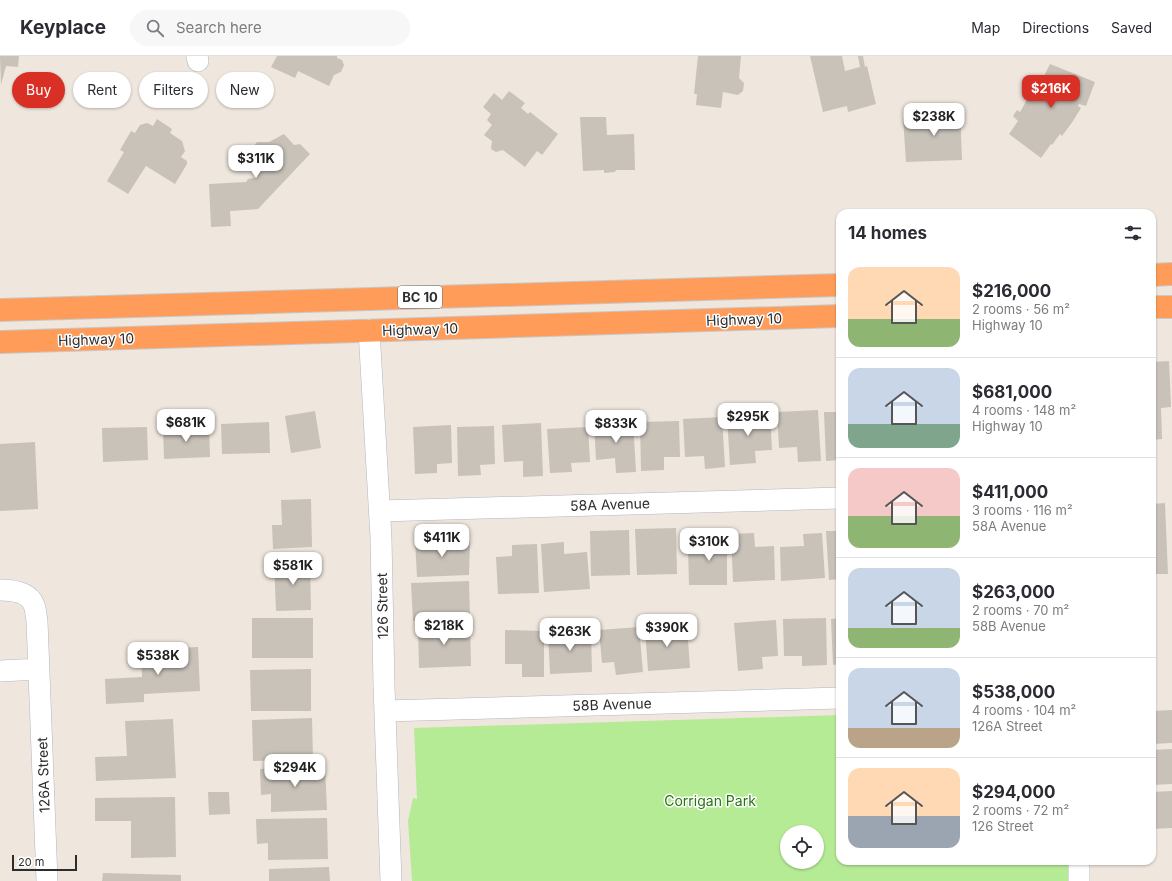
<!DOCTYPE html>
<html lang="en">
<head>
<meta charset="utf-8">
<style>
	:root { --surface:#fff; --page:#f7f7f7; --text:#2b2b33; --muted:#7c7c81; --line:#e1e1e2; --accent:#d93025 }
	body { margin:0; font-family:Inter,sans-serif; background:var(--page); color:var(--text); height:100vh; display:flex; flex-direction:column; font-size:15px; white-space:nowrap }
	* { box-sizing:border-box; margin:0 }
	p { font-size:13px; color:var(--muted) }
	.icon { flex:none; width:22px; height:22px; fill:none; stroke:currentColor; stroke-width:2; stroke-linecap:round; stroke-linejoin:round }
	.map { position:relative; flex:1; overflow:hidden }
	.sheet { position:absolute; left:836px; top:153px; width:320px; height:656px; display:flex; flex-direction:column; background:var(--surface); border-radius:12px; box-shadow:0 1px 3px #0004 }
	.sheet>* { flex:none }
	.guide { position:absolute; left:12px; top:16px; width:380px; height:36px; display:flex; gap:8px }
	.buttons { position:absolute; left:780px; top:769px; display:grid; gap:8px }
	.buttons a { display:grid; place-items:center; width:44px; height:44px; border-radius:50%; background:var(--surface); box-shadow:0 1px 3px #0004; font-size:20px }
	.scale { position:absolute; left:12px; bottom:10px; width:65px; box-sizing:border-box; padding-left:4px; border:2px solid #2d2d2d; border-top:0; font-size:11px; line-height:14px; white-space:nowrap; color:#2d2d2d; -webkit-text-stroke:3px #fff; paint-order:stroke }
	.price { position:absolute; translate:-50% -34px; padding:0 9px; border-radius:8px; background:#fff; color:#222; font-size:13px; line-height:26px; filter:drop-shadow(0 1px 2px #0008) }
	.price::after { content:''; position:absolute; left:50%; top:24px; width:12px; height:9px; margin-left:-6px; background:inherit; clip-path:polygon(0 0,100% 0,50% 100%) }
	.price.current { background:var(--accent); color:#fff }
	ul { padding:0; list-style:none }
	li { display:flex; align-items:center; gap:12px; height:100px; padding:0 12px }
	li+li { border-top:1px solid var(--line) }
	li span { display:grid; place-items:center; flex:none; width:112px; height:80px; border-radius:12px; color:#555 }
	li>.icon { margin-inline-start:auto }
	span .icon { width:48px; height:48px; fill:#fffc; stroke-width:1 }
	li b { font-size:17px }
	h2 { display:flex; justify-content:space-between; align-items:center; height:48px; padding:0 12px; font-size:17px }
	.pill { padding:0 14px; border-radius:18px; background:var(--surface); box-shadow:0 1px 3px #0004; font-size:14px; line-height:36px }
	.pill.current { background:var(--accent); color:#fff }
	header { display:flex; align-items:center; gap:24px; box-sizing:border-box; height:56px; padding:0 20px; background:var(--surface); border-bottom:1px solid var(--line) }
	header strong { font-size:19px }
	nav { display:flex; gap:22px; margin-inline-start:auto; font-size:14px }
	.search { width:280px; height:36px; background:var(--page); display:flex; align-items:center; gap:10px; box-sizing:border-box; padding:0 14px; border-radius:22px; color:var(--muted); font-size:15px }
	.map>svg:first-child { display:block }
	.green { fill:#b5eb95; fill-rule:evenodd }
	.building { fill:#c8c2b9 }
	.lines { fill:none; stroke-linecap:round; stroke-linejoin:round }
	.street-casing { stroke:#b2b5c2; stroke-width:22 }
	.highway-casing { stroke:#c8c8c8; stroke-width:24 }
	.street { stroke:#fff; stroke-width:21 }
	.highway { stroke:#ff9c59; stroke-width:22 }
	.labels { text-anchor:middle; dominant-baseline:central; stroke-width:3; stroke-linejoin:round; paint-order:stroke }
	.shield { fill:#fff; stroke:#6c6c6c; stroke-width:1 }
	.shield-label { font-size:13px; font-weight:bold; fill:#2d2d2d }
	.street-label { font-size:14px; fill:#2d2d2d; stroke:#fff }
	.park-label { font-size:14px; fill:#2a7313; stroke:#fff }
</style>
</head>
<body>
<header>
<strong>Keyplace</strong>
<div class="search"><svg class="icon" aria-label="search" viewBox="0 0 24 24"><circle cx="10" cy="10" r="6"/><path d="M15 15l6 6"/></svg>Search here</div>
<nav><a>Map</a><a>Directions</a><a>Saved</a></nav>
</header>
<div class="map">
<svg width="1172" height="825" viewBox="0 0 1172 825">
	<rect width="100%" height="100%" fill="#efe7de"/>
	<path class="green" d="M 840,659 L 840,805 L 1071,805 L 1071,825 L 412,825 L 408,765 L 413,742 L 417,743 L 414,672 ZM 787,776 L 817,776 L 817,806 L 787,806 Z"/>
	<path class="building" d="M 0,0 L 19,0 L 18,11 L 6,10 L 1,29 Z
		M 277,0 L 337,0 L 337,2 L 342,4 L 344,9 L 341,16 L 334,19 L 329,30 L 298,15 L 295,22 L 271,11 Z
		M 698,0 L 741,0 L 739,22 L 744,27 L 743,35 L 738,39 L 723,36 L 721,52 L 696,49 L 697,38 L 694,38 Z
		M 810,0 L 842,0 L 845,15 L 860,11 L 858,0 L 863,0 L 865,11 L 867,10 L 876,48 L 848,56 L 847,50 L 823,56 Z
		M 1050,8 L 1095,26 L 1086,50 L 1079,48 L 1078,50 L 1081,52 L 1073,65 L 1062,80 L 1060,78 L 1052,89 L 1051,88 L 1041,102 L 1009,78 L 1018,65 L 1013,60 L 1017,54 L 1020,56 L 1028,42 L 1030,44 L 1033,42 Z
		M 509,35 L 525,47 L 521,52 L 528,58 L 530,56 L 558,78 L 542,99 L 537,95 L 525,111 L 503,94 L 496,96 L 491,93 L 492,85 L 484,79 L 492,69 L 487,64 L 491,58 L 483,51 L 494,37 L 502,44 Z
		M 929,54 L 960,54 L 962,104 L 906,106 L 903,62 L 917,59 L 923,61 L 923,68 L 929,67 Z
		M 580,61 L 606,61 L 607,79 L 634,78 L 635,114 L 616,114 L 615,116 L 604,117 L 604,114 L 583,115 Z
		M 157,63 L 172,73 L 170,77 L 182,85 L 185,95 L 181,101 L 187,105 L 187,108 L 175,128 L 146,110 L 128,138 L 107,125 L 124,96 L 120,94 L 131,75 L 135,77 L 140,69 L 147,67 L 153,70 Z
		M 284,78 L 294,89 L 300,88 L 310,98 L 258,153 L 230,155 L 231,170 L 211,171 L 209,128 L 246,126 L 248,123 L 258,121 L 242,105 L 257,86 L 269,86 Z
		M 1169,305 L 1171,351 L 1161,352 L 1162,383 L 1152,384 L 1152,306 Z
		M 818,354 L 821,405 L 798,406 L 797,391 L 779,392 L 777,356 Z
		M 315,355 L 321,392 L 291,397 L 285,360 Z
		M 824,356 L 840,356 L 840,404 L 826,405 Z
		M 770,357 L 772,394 L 755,395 L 756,407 L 730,409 L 727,360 Z
		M 722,361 L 725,411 L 705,413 L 704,400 L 685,401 L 683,363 Z
		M 633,364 L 636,416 L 616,417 L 615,402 L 596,404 L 594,366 Z
		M 679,365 L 680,401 L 664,401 L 664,414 L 641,415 L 640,366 Z
		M 269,366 L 270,397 L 222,398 L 221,368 Z
		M 541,367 L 543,420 L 523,421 L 523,405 L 504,406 L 502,369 Z
		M 451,369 L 452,407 L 437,408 L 437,417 L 415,418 L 413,371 Z
		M 494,370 L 495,408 L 480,409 L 481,419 L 458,420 L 457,371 Z
		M 147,371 L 148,404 L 103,406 L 102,372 Z
		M 209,371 L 210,401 L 164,403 L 163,372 Z
		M 588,371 L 590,406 L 571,407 L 572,416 L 550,417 L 547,373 Z
		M 35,386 L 38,453 L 0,455 L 0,388 Z
		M 311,443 L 312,491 L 273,493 L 272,469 L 282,469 L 281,444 Z
		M 1165,447 L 1168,518 L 1152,518 L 1152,448 Z
		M 676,472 L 677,518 L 637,519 L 635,473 Z
		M 629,474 L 630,519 L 591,520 L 590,475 Z
		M 826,475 L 840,475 L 840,523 L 829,524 Z
		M 754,477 L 755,491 L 774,490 L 775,524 L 733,526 L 731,478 Z
		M 822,477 L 825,522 L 781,525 L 780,491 L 804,490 L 803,478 Z
		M 704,480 L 727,480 L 727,529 L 689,529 L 688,492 L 704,492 Z
		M 415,484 L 470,485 L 469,519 L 417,521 Z
		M 564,486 L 564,498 L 587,496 L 590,533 L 544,536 L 541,488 Z
		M 537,488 L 539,537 L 498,538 L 496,501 L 512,500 L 512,489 Z
		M 310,505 L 311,554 L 276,555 L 274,506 Z
		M 469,525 L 470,563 L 413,565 L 411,527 Z
		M 252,562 L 313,562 L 313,602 L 252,602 Z
		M 826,562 L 827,609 L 802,610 L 802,600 L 784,600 L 783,563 Z
		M 840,562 L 840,608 L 833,609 L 831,563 Z
		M 776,564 L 778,600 L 762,601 L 763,613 L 738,615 L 734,567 Z
		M 470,568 L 471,610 L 419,612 L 418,570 Z
		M 687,570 L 690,612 L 648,615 L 645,572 Z
		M 639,571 L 643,616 L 616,619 L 614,606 L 602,607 L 599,574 Z
		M 505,574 L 544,575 L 544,621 L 522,621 L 522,608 L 505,608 Z
		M 591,574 L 592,616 L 550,618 L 548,576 Z
		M 198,591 L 200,635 L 144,638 L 144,646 L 106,648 L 105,623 L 142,621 L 141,594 Z
		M 311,613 L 311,655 L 251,655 L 250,614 Z
		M 1172,654 L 1172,687 L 1152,688 L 1152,655 Z
		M 312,662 L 313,703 L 253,705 L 252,664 Z
		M 173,663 L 176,722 L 96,725 L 95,701 L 127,700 L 125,665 Z
		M 1172,693 L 1172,728 L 1152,729 L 1152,694 Z
		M 325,710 L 327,754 L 271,756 L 271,738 L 261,739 L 260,713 Z
		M 1172,735 L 1172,772 L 1152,773 L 1152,736 Z
		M 208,736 L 229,736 L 230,758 L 209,759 Z
		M 175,741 L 176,801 L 131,802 L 131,765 L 95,765 L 95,742 Z
		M 327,762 L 328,803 L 268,804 L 268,787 L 257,788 L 256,763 Z
		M 329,811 L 330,825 L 269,825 L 269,813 Z
		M 103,817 L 181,819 L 181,825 L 102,825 Z"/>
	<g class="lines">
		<g class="street-casing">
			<path id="street" d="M 197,0 L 198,5
				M 369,274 L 381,482 L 384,630 L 391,825
				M 380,455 L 840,442
				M 0,534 C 11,534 29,536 34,549 C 36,554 36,560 37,565 L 47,825
				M 0,615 L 39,613
				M 385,655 L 840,642
				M 1079,805 L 1079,825"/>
		</g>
		<g class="highway-casing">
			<path id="highway" d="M 1152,219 L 1172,218
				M 1152,251 L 1172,251
				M 0,254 L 840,229
				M 0,286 L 840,260"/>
		</g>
		<use href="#street" class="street"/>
		<use href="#highway" class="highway"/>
	</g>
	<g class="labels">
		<rect class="shield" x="398" y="230" width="44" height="22" rx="3"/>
		<g class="shield-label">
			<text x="420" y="241">BC 10</text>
		</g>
		<g class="street-label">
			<text transform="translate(744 263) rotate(-2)">Highway 10</text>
			<text transform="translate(420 273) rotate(-2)">Highway 10</text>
			<text transform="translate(96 283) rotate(-2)">Highway 10</text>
			<text transform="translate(610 448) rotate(-2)">58A Avenue</text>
			<text transform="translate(382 550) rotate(-91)">126 Street</text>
			<text transform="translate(612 648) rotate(-2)">58B Avenue</text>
			<text transform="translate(43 719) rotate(-92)">126A Street</text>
		</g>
		<g class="park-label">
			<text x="710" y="744">Corrigan Park</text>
		</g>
	</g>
</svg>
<div class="buttons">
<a><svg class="icon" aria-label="locate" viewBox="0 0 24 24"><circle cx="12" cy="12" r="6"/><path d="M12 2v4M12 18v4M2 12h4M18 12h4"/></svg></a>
</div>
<div class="scale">20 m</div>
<b class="price current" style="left:1051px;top:53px">$216K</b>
<b class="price" style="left:934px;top:81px">$238K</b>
<b class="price" style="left:256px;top:123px">$311K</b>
<b class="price" style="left:748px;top:381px">$295K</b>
<b class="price" style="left:186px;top:387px">$681K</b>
<b class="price" style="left:616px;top:388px">$833K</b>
<b class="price" style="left:442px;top:502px">$411K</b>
<b class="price" style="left:709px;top:506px">$310K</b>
<b class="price" style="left:293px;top:530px">$581K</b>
<b class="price" style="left:444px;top:590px">$218K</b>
<b class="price" style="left:667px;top:592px">$390K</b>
<b class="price" style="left:570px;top:596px">$263K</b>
<b class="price" style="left:158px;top:620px">$538K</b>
<b class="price" style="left:295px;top:732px">$294K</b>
<div class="guide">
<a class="pill current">Buy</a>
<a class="pill">Rent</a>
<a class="pill">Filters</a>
<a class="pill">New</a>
</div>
<section class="sheet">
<h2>14 homes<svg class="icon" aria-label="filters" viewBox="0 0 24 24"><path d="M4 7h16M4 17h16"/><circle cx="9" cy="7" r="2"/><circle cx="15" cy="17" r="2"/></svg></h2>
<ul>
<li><span style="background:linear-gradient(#ffd9b3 65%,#8fb573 0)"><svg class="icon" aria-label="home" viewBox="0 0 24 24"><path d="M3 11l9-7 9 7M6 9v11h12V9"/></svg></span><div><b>$216,000</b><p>2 rooms · 56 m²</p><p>Highway 10</p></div></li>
<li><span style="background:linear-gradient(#c9d6e8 70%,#7fa58c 0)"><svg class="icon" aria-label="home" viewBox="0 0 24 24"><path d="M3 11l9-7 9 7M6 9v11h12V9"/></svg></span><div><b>$681,000</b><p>4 rooms · 148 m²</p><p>Highway 10</p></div></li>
<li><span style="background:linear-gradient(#f6c9c9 60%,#8fb573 0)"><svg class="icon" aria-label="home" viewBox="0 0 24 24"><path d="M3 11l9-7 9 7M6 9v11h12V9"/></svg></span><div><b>$411,000</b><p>3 rooms · 116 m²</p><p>58A Avenue</p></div></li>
<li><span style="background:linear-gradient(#c9d6e8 75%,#8fb573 0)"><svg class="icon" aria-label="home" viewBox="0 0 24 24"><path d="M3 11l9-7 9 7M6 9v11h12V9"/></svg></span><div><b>$263,000</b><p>2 rooms · 70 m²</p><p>58B Avenue</p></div></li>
<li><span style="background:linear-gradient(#c9d6e8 75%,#b9a48a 0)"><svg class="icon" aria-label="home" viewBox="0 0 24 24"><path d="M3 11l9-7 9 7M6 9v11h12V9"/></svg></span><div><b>$538,000</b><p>4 rooms · 104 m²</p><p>126A Street</p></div></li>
<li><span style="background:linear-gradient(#ffd9b3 60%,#9aa5b1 0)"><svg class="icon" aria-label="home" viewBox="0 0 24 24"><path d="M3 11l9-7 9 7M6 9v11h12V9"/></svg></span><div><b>$294,000</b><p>2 rooms · 72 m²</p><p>126 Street</p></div></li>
</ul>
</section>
</div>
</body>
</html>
